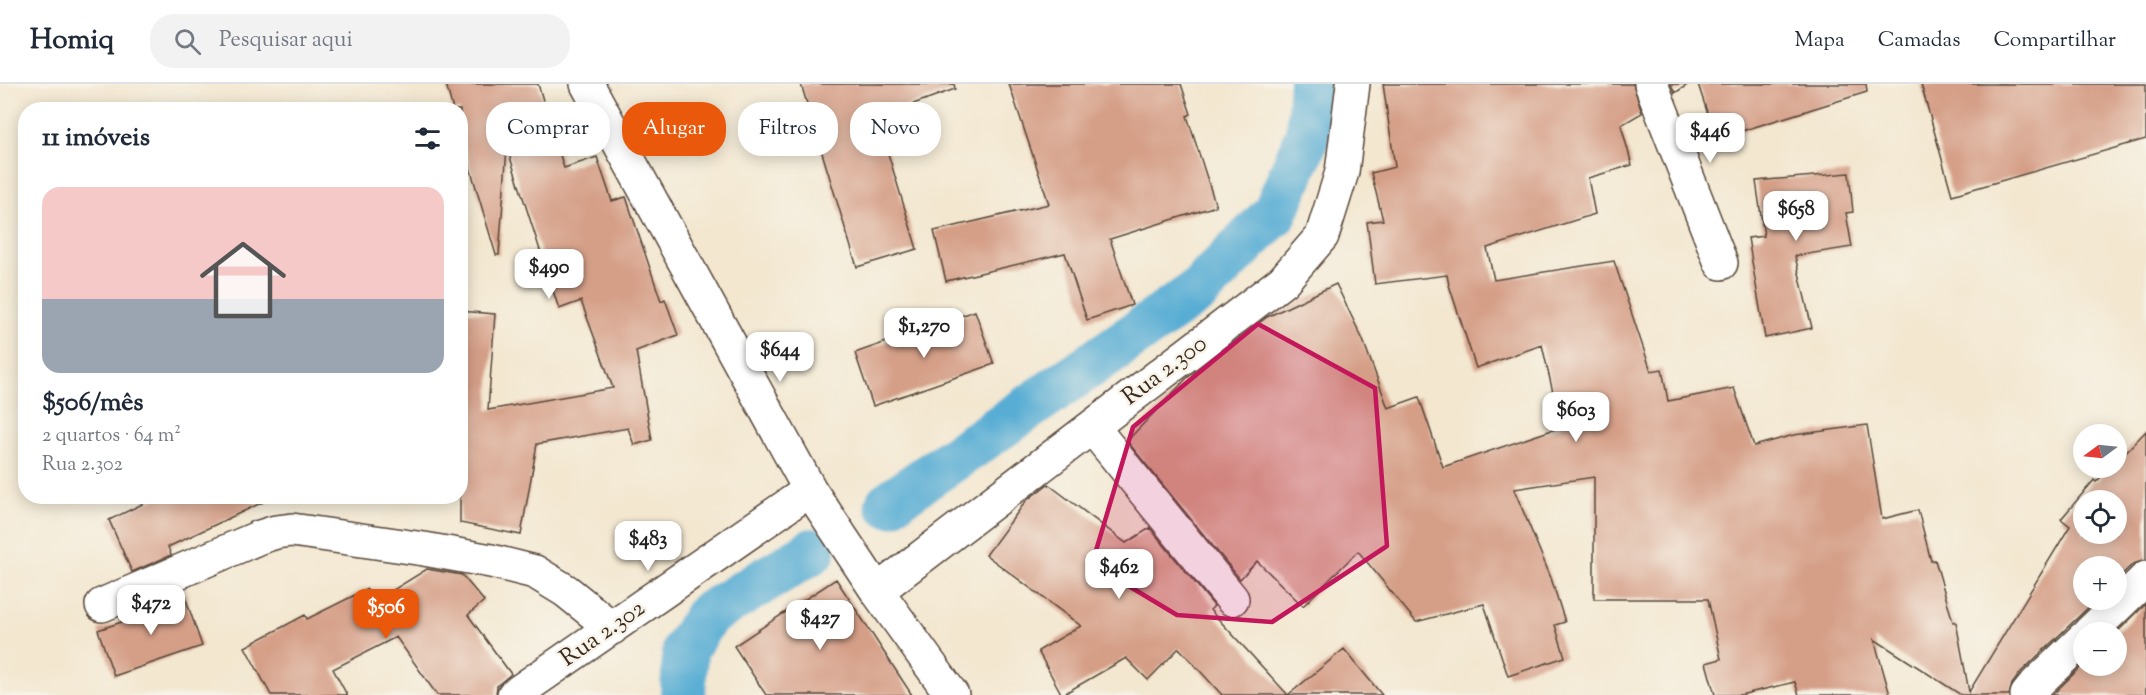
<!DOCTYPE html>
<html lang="pt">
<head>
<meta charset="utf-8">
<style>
	:root { --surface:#fff; --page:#f2f2f3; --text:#1f2937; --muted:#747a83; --line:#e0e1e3; --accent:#ea580c }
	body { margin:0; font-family:"Sorts Mill Goudy",serif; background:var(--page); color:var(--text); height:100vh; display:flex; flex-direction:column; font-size:22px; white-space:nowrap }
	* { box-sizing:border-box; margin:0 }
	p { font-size:20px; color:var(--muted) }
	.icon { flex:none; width:33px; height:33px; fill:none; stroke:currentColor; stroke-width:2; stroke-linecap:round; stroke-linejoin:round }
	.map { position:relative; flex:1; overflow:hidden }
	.side { position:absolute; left:18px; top:18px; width:450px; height:402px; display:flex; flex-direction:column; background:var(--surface); border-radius:24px; box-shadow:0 3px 15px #0003 }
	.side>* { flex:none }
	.top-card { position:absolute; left:486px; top:18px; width:570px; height:54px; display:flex; gap:12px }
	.needle { width:39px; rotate:255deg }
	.buttons { position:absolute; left:2073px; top:340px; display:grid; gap:12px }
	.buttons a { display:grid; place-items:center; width:54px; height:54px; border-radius:50%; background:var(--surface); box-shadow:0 3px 15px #0003; font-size:30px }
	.price { position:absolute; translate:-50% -51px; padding:0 14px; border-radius:12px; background:#fff; color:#222; font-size:20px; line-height:39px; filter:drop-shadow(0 2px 3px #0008) }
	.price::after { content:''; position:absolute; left:50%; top:36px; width:18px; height:14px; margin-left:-9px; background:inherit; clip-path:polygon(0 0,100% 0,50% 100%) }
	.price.on { background:var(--accent); color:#fff }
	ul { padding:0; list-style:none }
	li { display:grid; align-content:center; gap:12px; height:318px; padding:0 24px }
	li span { display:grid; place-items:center; height:186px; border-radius:18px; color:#555 }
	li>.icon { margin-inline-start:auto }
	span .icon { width:108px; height:108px; fill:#fffc; stroke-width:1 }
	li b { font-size:26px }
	h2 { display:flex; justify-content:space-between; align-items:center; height:72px; padding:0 24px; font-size:26px }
	.tag { padding:0 21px; border-radius:24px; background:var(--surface); box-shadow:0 3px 15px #0003; font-size:21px; line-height:54px }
	.tag.on { background:var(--accent); color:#fff }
	header { display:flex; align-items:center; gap:36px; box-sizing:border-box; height:84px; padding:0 30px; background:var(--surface); border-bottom:2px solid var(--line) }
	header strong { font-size:28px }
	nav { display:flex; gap:33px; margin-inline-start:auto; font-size:21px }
	.search { width:420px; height:54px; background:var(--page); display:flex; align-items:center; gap:15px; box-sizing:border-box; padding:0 21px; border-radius:24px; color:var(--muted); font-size:22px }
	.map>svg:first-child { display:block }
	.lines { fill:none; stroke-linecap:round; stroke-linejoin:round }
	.canal { stroke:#58add4; stroke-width:46 }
	.building { fill:#d59f87; fill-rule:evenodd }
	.minor-casing { stroke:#574639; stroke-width:36 }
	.minor { stroke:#fff; stroke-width:33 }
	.marked { fill:#c2185b; fill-opacity:0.2; stroke:#c2185b; stroke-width:4.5; stroke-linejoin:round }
	.labels { text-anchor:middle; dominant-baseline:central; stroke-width:5; stroke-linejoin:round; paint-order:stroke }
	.street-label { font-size:24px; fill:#3b2a1e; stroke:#f7f3e8 }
</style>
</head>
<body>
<header>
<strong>Homiq</strong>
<div class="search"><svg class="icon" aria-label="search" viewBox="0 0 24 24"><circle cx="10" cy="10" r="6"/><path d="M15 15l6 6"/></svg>Pesquisar aqui</div>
<nav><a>Mapa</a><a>Camadas</a><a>Compartilhar</a></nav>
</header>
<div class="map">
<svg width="2146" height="611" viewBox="0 0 2146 611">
	<rect width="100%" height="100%" fill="#f7f3e8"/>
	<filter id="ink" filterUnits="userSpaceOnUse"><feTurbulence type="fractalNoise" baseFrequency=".0167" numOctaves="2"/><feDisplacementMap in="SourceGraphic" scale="12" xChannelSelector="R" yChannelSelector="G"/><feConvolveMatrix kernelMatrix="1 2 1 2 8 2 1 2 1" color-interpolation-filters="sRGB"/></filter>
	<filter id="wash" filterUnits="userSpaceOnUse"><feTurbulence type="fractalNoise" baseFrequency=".008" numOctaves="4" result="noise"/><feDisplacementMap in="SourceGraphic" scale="24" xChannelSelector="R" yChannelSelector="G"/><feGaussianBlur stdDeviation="1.35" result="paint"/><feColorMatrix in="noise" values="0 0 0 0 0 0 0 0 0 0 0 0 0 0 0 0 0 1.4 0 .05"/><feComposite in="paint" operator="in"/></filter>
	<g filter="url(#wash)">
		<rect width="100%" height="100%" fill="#f3e7d0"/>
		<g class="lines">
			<path class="canal" d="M 888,420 L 1197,208 L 1275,129 L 1308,50 L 1312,0
				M 683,611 L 685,565 L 707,531 L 813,467"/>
		</g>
		<g id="blocks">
			<path class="building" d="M 446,0 L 538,0 L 564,84 L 597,73 L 612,117 L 626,113 L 661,217 L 665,215 L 678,251 L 636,267 L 652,356 L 634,361 L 628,344 L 537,360 L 521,451 L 460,439 L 460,227 L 495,230 L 488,326 L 613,304 L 581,217 L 559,225 L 507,64 L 499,171 L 496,171 L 460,50 L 460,26 L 453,26 Z
				M 801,0 L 954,0 L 955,5 L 877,33 L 917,165 L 857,183 Z
				M 1009,0 L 1181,0 L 1191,30 L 1187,32 L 1216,122 L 1110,155 L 1132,221 L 1087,236 L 1065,169 L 946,197 L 934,147 L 1049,120 Z
				M 1383,0 L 1633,0 L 1642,29 L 1621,41 L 1632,81 L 1588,94 L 1595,130 L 1487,164 L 1494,196 L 1614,177 L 1651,287 L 1662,285 L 1668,317 L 1734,304 L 1754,362 L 1794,351 L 1867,341 L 1882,435 L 1918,426 L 1931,477 L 1935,476 L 1953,538 L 1956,538 L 1969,608 L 2070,442 L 2061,435 L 2094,396 L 2096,398 L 2110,384 L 2116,384 L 2116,378 L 2146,347 L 2146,476 L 2133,480 L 2116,496 L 2116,483 L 2084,483 L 2084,516 L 2096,516 L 2021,588 L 2012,600 L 2009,611 L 1961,611 L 1874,555 L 1890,611 L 1799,611 L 1795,598 L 1740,611 L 1715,611 L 1706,579 L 1721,575 L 1708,515 L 1594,515 L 1594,393 L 1514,405 L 1551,494 L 1565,538 L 1555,541 L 1565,573 L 1508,592 L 1484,520 L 1416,538 L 1358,467 L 1303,522 L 1257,477 L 1240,495 L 1127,357 L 1186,295 L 1267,233 L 1336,200 L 1363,256 L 1388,324 L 1419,313 L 1443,383 L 1561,343 L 1542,261 L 1476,284 L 1449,201 L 1447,191 L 1375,200 L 1367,138 L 1383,136 L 1371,89 L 1395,83 ZM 2084,417 L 2116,417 L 2116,450 L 2084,450 Z
				M 1671,0 L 1689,0 L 1675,9 Z
				M 1698,0 L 1866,0 L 1867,8 L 1716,55 Z
				M 1921,0 L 2146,0 L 2146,55 L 1952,111 Z
				M 1849,89 L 1853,128 L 1846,129 L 1852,163 L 1795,172 L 1812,244 L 1765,254 L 1748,154 L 1764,152 L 1756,97 Z
				M 975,227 L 994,280 L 873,322 L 855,269 Z
				M 1048,400 L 1126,459 L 1150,444 L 1214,522 L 1210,526 L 1288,611 L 1222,611 L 1179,564 L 1148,596 L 1126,574 L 1062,611 L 1038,567 L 1081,542 L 986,471 L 1026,417 Z
				M 159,412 L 276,412 L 168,463 L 171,471 L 132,488 L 109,436 Z
				M 427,485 L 462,491 L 484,517 L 468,531 L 511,590 L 497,602 L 496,611 L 437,611 L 396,553 L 333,585 L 347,611 L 271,611 L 245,563 L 305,531 L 307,535 L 367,505 L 374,518 Z
				M 836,495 L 912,611 L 766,611 L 734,562 Z
				M 183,507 L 202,562 L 114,592 L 98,546 L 151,528 L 148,522 Z
				M 2146,520 L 2146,611 L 2052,611 L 2084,580 L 2084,582 L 2116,582 L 2116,549 Z
				M 1344,565 L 1382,611 L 1288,611 Z"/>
		</g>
	</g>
	<g filter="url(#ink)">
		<use href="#blocks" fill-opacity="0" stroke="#574639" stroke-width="1.5"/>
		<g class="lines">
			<g class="minor-casing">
				<path id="minor" d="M 587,0 L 810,406 L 877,507 L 952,611
					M 1651,0 L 1721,179
					M 1092,343 L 1232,515
					M 877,507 L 1283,197 L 1322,152 L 1342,88 L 1353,0
					M 102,521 L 260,453 L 276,448 L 292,446 L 424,465 L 491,477 L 535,488 L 566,507 L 612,544
					M 2089,549 L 2146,494
					M 514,611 L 810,406
					M 2027,611 L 2036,600 L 2084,554"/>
			</g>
			<use href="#minor" class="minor"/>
		</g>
	</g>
	<path class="marked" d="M 1258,240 L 1375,304 L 1387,462 L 1272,538 L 1177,531 L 1092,480 L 1133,343 Z"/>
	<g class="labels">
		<g class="street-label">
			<text transform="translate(1165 287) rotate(-37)">Rua 2.300</text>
			<text transform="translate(603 550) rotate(-35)">Rua 2.302</text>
		</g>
	</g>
</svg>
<div class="buttons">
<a><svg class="needle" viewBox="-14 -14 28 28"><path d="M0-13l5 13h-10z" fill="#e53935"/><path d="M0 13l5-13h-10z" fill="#747a83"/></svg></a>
<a><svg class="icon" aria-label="locate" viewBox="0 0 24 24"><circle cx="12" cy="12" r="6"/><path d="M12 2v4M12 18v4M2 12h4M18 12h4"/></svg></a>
<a>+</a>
<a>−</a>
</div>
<b class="price" style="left:1710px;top:80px">$446</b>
<b class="price" style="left:1796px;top:158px">$658</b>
<b class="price" style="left:549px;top:216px">$490</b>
<b class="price" style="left:924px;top:275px">$1,270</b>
<b class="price" style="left:780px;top:299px">$644</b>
<b class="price" style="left:1576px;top:359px">$603</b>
<b class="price" style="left:648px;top:488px">$483</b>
<b class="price" style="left:1119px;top:516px">$462</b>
<b class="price" style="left:151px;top:552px">$472</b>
<b class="price on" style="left:386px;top:556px">$506</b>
<b class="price" style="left:820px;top:567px">$427</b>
<div class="top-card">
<a class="tag">Comprar</a>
<a class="tag on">Alugar</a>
<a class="tag">Filtros</a>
<a class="tag">Novo</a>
</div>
<section class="side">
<h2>11 imóveis<svg class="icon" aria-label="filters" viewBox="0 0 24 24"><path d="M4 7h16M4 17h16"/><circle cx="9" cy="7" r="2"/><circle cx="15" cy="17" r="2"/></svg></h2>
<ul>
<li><span style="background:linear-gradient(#f6c9c9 60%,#9aa5b1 0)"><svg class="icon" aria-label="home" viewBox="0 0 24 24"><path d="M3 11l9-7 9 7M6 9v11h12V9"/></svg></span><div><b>$506/mês</b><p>2 quartos · 64 m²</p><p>Rua 2.302</p></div></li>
</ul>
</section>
</div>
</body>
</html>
